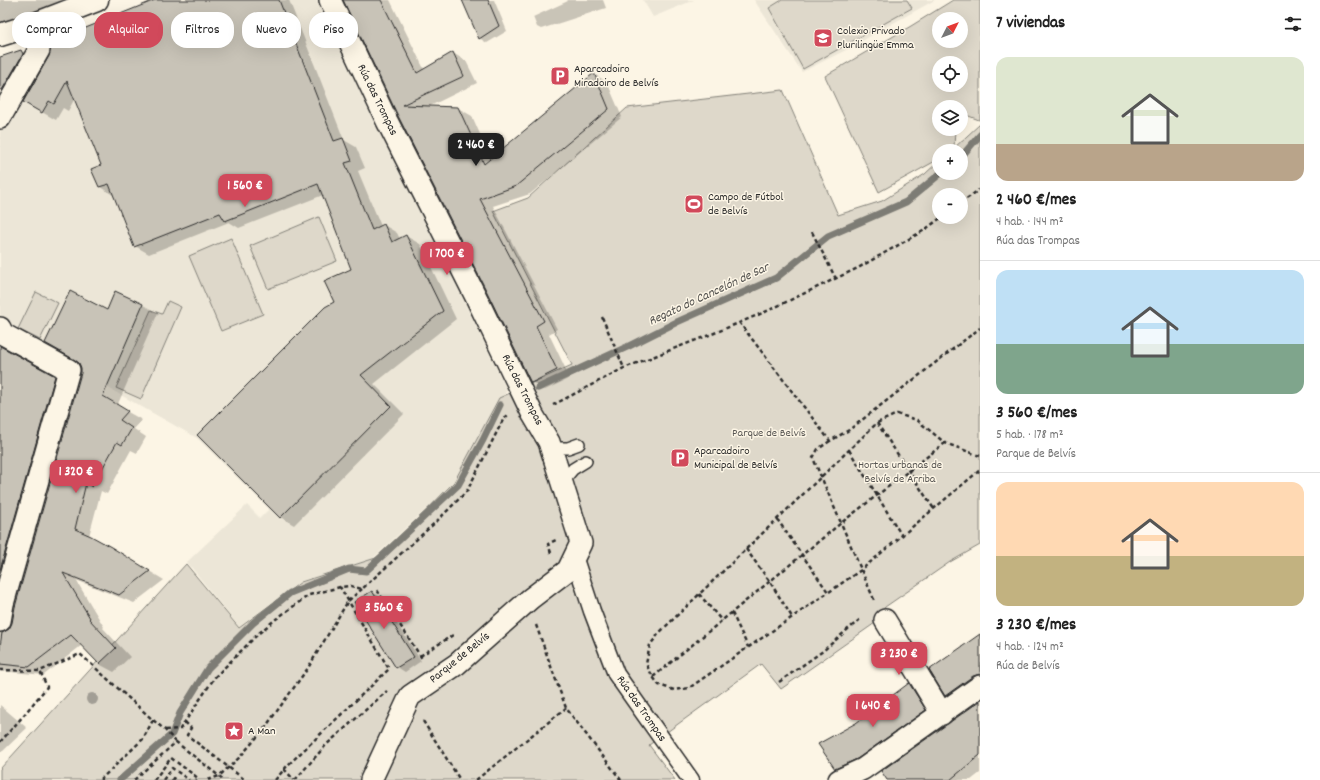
<!DOCTYPE html>
<html lang="es">
<head>
<meta charset="utf-8">
<style>
	:root { --surface:#fff; --page:#f6f6f6; --text:#222; --muted:#767676; --line:#e0e0e0; --accent:#d1495b }
	body { margin:0; font-family:Dekko,sans-serif; background:var(--page); color:var(--text); height:100vh; display:flex; flex-direction:column; font-size:15px; white-space:nowrap }
	* { box-sizing:border-box; margin:0 }
	p { font-size:13px; color:var(--muted) }
	.icon { flex:none; width:22px; height:22px; fill:none; stroke:currentColor; stroke-width:2; stroke-linecap:round; stroke-linejoin:round }
	.map { position:relative; flex:1; overflow:hidden }
	.details { display:flex; flex-direction:column; background:var(--surface); width:340px }
	.details>* { flex:none }
	.hud { position:absolute; left:12px; top:12px; width:380px; height:36px; display:flex; gap:8px }
	.needle { width:26px; rotate:48deg }
	.fabs { position:absolute; left:932px; top:12px; display:grid; gap:8px }
	.fabs a { display:grid; place-items:center; width:36px; height:36px; border-radius:50%; background:var(--surface); box-shadow:0 4px 16px #0002; font-size:20px }
	.price { position:absolute; translate:-50% -34px; padding:0 9px; border-radius:8px; background:var(--accent); color:#fff; font-size:13px; line-height:26px; filter:drop-shadow(0 1px 2px #0008) }
	.price::after { content:''; position:absolute; left:50%; top:24px; width:12px; height:9px; margin-left:-6px; background:inherit; clip-path:polygon(0 0,100% 0,50% 100%) }
	.price.current { background:#222; color:#fff }
	ul { padding:0; list-style:none }
	li { display:grid; align-content:center; gap:8px; height:212px; padding:0 16px }
	li+li { border-top:1px solid var(--line) }
	li span { display:grid; place-items:center; height:124px; border-radius:12px; color:#555 }
	li>.icon { margin-inline-start:auto }
	span .icon { width:72px; height:72px; fill:#fffc; stroke-width:1 }
	li b { font-size:17px }
	h2 { display:flex; justify-content:space-between; align-items:center; height:48px; padding:0 16px; font-size:17px }
	.tag { padding:0 14px; border-radius:16px; background:var(--surface); box-shadow:0 4px 16px #0002; font-size:14px; line-height:36px }
	.tag.current { background:var(--accent); color:#fff }
	main { display:flex; flex:1; min-height:0 }
	.map>svg:first-child { display:block }
	.built { fill:#ece6d7 }
	.green { fill:#ded8ca; stroke:#84827a; fill-rule:evenodd }
	.shadow { fill:#0003 }
	.lines { fill:none; stroke-linecap:round; stroke-linejoin:round }
	.stream { stroke:#7d7b74; stroke-width:7 }
	.building { fill:#c8c3b7; stroke:#2b2b2b }
	.service-casing { stroke:#2b2b2b; stroke-width:14 }
	.pedestrian-casing { stroke:#2b2b2b; stroke-width:19 }
	.minor-casing { stroke:#2b2b2b; stroke-width:24 }
	.tertiary-casing { stroke:#2b2b2b; stroke-width:25 }
	.path { stroke:#2b2b2b; stroke-width:2.5; stroke-dasharray:4 3; stroke-linecap:butt }
	.service { stroke:#fcf5e5; stroke-width:11 }
	.pedestrian { stroke:#fcf5e5; stroke-width:16 }
	.minor { stroke:#fcf5e5; stroke-width:21 }
	.tertiary { stroke:#fcf5e5; stroke-width:22 }
	.tree { fill:#a29e95 }
	.labels { text-anchor:middle; dominant-baseline:central; stroke-width:3; stroke-linejoin:round; paint-order:stroke }
	.poi-label { font-size:12px; fill:#2b2b2b; stroke:#fcf5e5; text-anchor:start }
	.street-label { font-size:12px; fill:#2b2b2b; stroke:#fcf5e5 }
	.park-label { font-size:12px; fill:#585653; stroke:#fcf5e5 }
	.water-label { font-size:13px; font-style:italic; fill:#545350; stroke:#fcf5e5 }
</style>
</head>
<body>
<main>
<div class="map">
<svg width="980" height="780" viewBox="0 0 980 780">
	<rect width="100%" height="100%" fill="#fcf5e5"/>
	<filter id="ink" filterUnits="userSpaceOnUse"><feTurbulence type="fractalNoise" baseFrequency=".025" numOctaves="2"/><feDisplacementMap in="SourceGraphic" scale="8" xChannelSelector="R" yChannelSelector="G"/><feConvolveMatrix kernelMatrix="1 2 1 2 8 2 1 2 1" color-interpolation-filters="sRGB"/></filter>
	<g filter="url(#ink)">
		<path class="built" d="M 155,0 L 318,0 L 507,390 L 454,483 L 372,559 L 300,582 L 239,627 L 187,562 L 247,505 L 260,518 L 269,509 L 197,438 L 0,327 L 0,125 L 51,42 Z
			M 643,0 L 694,0 L 653,17 Z
			M 754,0 L 935,0 L 877,32 L 856,45 L 802,72 Z"/>
		<path class="green" d="M 782,0 L 907,0 L 912,8 L 803,69 L 769,8 Z
			M 953,0 L 980,0 L 980,119 L 979,120 L 961,113 L 961,107 L 939,107 L 939,129 L 955,129 L 954,148 L 980,124 L 980,545 L 950,562 L 885,607 L 875,623 L 781,689 L 761,664 L 649,745 L 675,780 L 0,780 L 0,769 L 186,564 L 239,628 L 301,582 L 382,556 L 454,482 L 499,398 L 572,365 L 493,211 L 528,198 L 627,108 L 783,90 L 838,215 L 882,201 L 925,174 L 939,161 L 939,173 L 961,173 L 961,151 L 939,151 L 939,159 L 879,192 L 825,76 L 911,26 ZM 939,19 L 961,19 L 961,41 L 939,41 ZM 939,63 L 961,63 L 961,85 L 939,85 ZM 939,195 L 961,195 L 961,217 L 939,217 Z
			M 319,217 L 337,261 L 268,289 L 250,246 Z
			M 231,238 L 263,314 L 221,331 L 189,256 Z
			M 36,292 L 58,303 L 40,340 L 18,329 Z
			M 168,301 L 181,307 L 141,399 L 116,388 L 151,310 L 162,314 Z"/>
		<path class="shadow" d="M 0,0 L 80,0 L 0,30 Z
			M 158,0 L 289,0 L 344,140 L 356,147 L 365,168 L 358,171 L 381,226 L 384,225 L 397,233 L 400,239 L 406,236 L 420,244 L 456,319 L 374,384 L 404,414 L 294,525 L 280,517 L 335,303 L 352,269 L 323,195 L 239,228 L 229,222 L 149,254 L 135,246 L 113,195 L 100,187 L 102,166 L 75,98 L 68,111 L 63,108 L 56,120 L 24,102 Z
			M 344,0 L 390,0 L 424,69 L 453,53 L 466,61 L 477,83 L 428,107 L 458,108 L 472,116 L 491,159 L 594,74 L 607,82 L 622,117 L 530,194 L 493,206 L 557,329 L 549,334 L 570,378 L 545,390 L 532,382 Z
			M 463,0 L 494,0 L 507,31 L 487,43 L 479,38 Z
			M 567,0 L 603,0 L 606,8 L 541,29 L 537,27 L 533,17 L 568,1 Z
			M 21,51 L 36,59 L 0,120 L 0,96 L 18,64 L 16,64 L 0,92 L 0,58 Z
			M 116,293 L 143,305 L 158,313 L 117,406 L 142,420 L 134,429 L 146,437 L 137,453 L 131,450 L 107,494 L 101,491 L 89,536 L 126,557 L 164,580 L 134,603 L 76,580 L 104,627 L 103,628 L 130,657 L 114,672 L 99,664 L 82,645 L 44,675 L 0,671 L 0,333 L 6,349 L 11,353 L 69,385 L 2,628 L 3,633 L 10,630 L 13,624 L 107,311 Z
			M 372,592 L 379,596 L 421,661 L 405,672 L 397,667 Z
			M 980,635 L 980,688 L 959,703 L 946,695 Z
			M 910,685 L 914,687 L 930,713 L 862,761 L 841,771 L 836,768 L 857,724 Z
			M 980,702 L 980,773 L 971,780 L 888,780 Z
			M 0,705 L 27,728 L 3,751 L 0,752 Z"/>
		<g class="lines">
			<path class="stream" d="M 961,157 L 980,135
				M 538,388 L 627,347 L 677,322 L 776,278 L 828,236 L 906,202 L 941,173
				M 120,780 L 172,734 L 180,713 L 208,668 L 253,623 L 290,593 L 349,569 L 366,571 L 458,485 L 483,440 L 500,405"/>
		</g>
		<path class="building" d="M 155,0 L 279,0 L 334,141 L 343,138 L 352,161 L 345,163 L 372,230 L 384,224 L 392,242 L 406,235 L 443,311 L 361,375 L 391,406 L 280,518 L 197,435 L 325,307 L 334,302 L 324,281 L 351,269 L 318,184 L 225,221 L 220,213 L 134,247 L 109,184 L 99,187 L 91,169 L 101,165 L 67,81 L 54,104 L 49,101 L 42,113 L 23,102 L 49,56 L 51,42 Z
			M 343,0 L 381,0 L 417,73 L 453,52 L 464,76 L 402,105 L 458,107 L 484,164 L 594,73 L 609,109 L 516,186 L 480,199 L 544,321 L 536,326 L 557,370 L 531,383 L 487,292 L 398,116 Z
			M 462,0 L 488,0 L 499,26 L 479,39 Z
			M 21,50 L 23,54 L 2,90 L 0,89 L 0,57 Z
			M 70,291 L 107,310 L 115,291 L 143,304 L 103,396 L 128,411 L 120,420 L 132,428 L 122,445 L 117,442 L 92,487 L 86,483 L 75,529 L 91,536 L 111,547 L 150,571 L 119,595 L 63,573 L 90,618 L 89,619 L 116,648 L 99,664 L 71,635 L 29,667 L 0,664 L 0,646 L 2,633 L 9,629 L 12,623 L 15,607 L 81,373 L 81,368 L 79,363 L 75,360 L 45,343 Z
			M 0,346 L 55,376 L 0,570 Z
			M 372,591 L 414,657 L 396,668 L 354,602 Z
			M 980,634 L 980,674 L 973,676 L 945,696 L 929,670 Z
			M 909,683 L 926,710 L 857,759 L 835,769 L 818,744 L 856,723 Z
			M 980,701 L 980,755 L 950,780 L 887,780 L 881,771 Z"/>
		<g class="lines">
			<g class="service-casing">
				<path id="service" d="M 552,448 L 568,448 L 579,444
					M 562,482 L 573,469 L 586,461"/>
			</g>
			<g class="pedestrian-casing">
				<path id="pedestrian" d="M 574,556 L 592,611 L 616,674 L 691,780"/>
			</g>
			<g class="minor-casing">
				<path id="minor" d="M 330,0 L 387,121 L 476,297 L 533,415 L 549,442 L 581,543 L 568,570 L 530,599 L 457,664 L 410,696 L 371,780
					M 0,118 L 39,50 L 35,24
					M 0,328 L 3,334 L 69,370 L 3,604 L 0,621
					M 885,620 L 942,714
					M 839,780 L 863,769 L 980,686"/>
			</g>
			<g class="tertiary-casing">
				<path id="tertiary" d="M 0,35 L 35,24 L 97,0"/>
			</g>
			<path class="path" d="M 961,203 L 980,189
				M 812,232 L 836,279
				M 602,317 L 624,368
				M 739,322 L 830,441 L 849,430 L 980,328
				M 553,405 L 624,368 L 717,332 L 765,312 L 858,268 L 923,231 L 942,217
				M 877,423 L 934,509
				M 830,441 L 818,449 L 813,458 L 875,602
				M 849,450 L 902,536
				M 980,456 L 945,443 L 917,420 L 897,414 L 877,423 L 660,632 L 650,645 L 646,664 L 653,677 L 659,685 L 674,690 L 689,688 L 861,570 L 980,470
				M 777,519 L 828,592
				M 746,549 L 770,582 L 792,617
				M 551,553 L 548,544 L 556,540
				M 377,590 L 423,660
				M 699,594 L 722,621
				M 732,613 L 748,647
				M 536,625 L 566,708 L 621,780
				M 420,656 L 453,635
				M 0,670 L 40,671 L 80,654 L 153,720 L 165,730 L 176,742
				M 653,677 L 841,523 L 945,443
				M 779,682 L 823,651 L 847,630 L 862,618
				M 423,721 L 460,780
				M 185,722 L 191,728 L 187,735 L 245,780
				M 165,730 L 180,729 L 215,677 L 259,633 L 276,619 L 309,595 L 340,587 L 351,586 L 362,589 L 438,520 L 467,491 L 503,420 L 508,415
				M 0,742 L 18,722 L 47,687 L 40,671
				M 284,769 L 294,780
				M 100,780 L 143,739 L 153,720
				M 134,780 L 176,742 L 224,780
				M 154,780 L 171,758 L 198,778 L 196,780
				M 163,780 L 172,768 L 189,780
				M 172,780 L 173,778 L 176,780
				M 208,780 L 219,776 L 240,757 L 264,729 L 308,668 L 348,601 L 362,589
				M 275,780 L 288,765 L 389,669 L 340,587
				M 295,780 L 326,745 L 387,691
				M 476,780 L 566,708"/>
			<use href="#service" class="service"/>
			<use href="#pedestrian" class="pedestrian"/>
			<use href="#minor" class="minor"/>
			<use href="#tertiary" class="tertiary"/>
		</g>
		<circle class="tree" cx="92" cy="699" r="6"/>
	</g>
	<defs>
		<g id="school-square" transform="scale(1)"><rect x="-9" y="-9" width="18" height="18" rx="4" fill="#d1495b" stroke="#fcf5e5"/><path d="M0-5L7-2L0 1L-7-2ZM-4 1L0 2.5L4 1V4Q0 6-4 4Z" fill="#fff"/></g>
		<g id="parking-square" transform="scale(1)"><rect x="-9" y="-9" width="18" height="18" rx="4" fill="#d1495b" stroke="#fcf5e5"/><path d="M-3.5-5.5H1a3.5 3.5 0 0 1 0 7H-1V5.5H-3.5ZM-1-3.4V-.6H.8a1.4 1.4 0 0 0 0-2.8Z" fill="#fff"/></g>
		<g id="stadium-square" transform="scale(1)"><rect x="-9" y="-9" width="18" height="18" rx="4" fill="#d1495b" stroke="#fcf5e5"/><path d="M0-5a6.5 5 0 1 0 0 10a6.5 5 0 1 0 0-10ZM-3.5-1.8h7v3.6h-7Z" fill="#fff"/></g>
		<g id="sight-square" transform="scale(1)"><rect x="-9" y="-9" width="18" height="18" rx="4" fill="#d1495b" stroke="#fcf5e5"/><path d="M0-6L1.8-2.2L6-1.7L2.9 1.2L3.7 5.4L0 3.3L-3.7 5.4L-2.9 1.2L-6-1.7L-1.8-2.2Z" fill="#fff"/></g>
	</defs>
	<g fill-rule="evenodd">
		<use href="#school-square" x="823" y="38"/>
		<use href="#parking-square" x="560" y="76"/>
		<use href="#stadium-square" x="694" y="204"/>
		<use href="#parking-square" x="680" y="458"/>
		<use href="#sight-square" x="234" y="731"/>
	</g>
	<g class="labels">
		<g class="poi-label">
			<text x="837" y="31">Colexio Privado<tspan x="837" dy="14">Plurilingüe Emma</tspan></text>
			<text x="574" y="69">Aparcadoiro<tspan x="574" dy="14">Miradoiro de Belvís</tspan></text>
			<text x="708" y="197">Campo de Fútbol<tspan x="708" dy="14">de Belvís</tspan></text>
			<text x="694" y="451">Aparcadoiro<tspan x="694" dy="14">Municipal de Belvís</tspan></text>
			<text x="248" y="731">A Man</text>
		</g>
		<g class="street-label">
			<text transform="translate(377 100) rotate(64)">Rúa das Trompas</text>
			<text transform="translate(522 390) rotate(63)">Rúa das Trompas</text>
			<text transform="translate(460 658) rotate(-39)">Parque de Belvís</text>
			<text transform="translate(641 709) rotate(55)">Rúa das Trompas</text>
		</g>
		<g class="park-label">
			<text x="769" y="433">Parque de Belvís</text>
			<text x="900" y="465">Hortas urbanas de<tspan x="900" dy="14">Belvís de Arriba</tspan></text>
		</g>
		<g class="water-label">
			<text transform="translate(709 295) rotate(-25)">Regato do Cancelón de Sar</text>
		</g>
	</g>
</svg>
<div class="fabs">
<a><svg class="needle" viewBox="-14 -14 28 28"><path d="M0-13l5 13h-10z" fill="#e53935"/><path d="M0 13l5-13h-10z" fill="#767676"/></svg></a>
<a><svg class="icon" aria-label="locate" viewBox="0 0 24 24"><circle cx="12" cy="12" r="6"/><path d="M12 2v4M12 18v4M2 12h4M18 12h4"/></svg></a>
<a><svg class="icon" aria-label="layers" viewBox="0 0 24 24"><path d="M12 4l9 5-9 5-9-5zM3 14l9 5 9-5"/></svg></a>
<a>+</a>
<a>−</a>
</div>
<b class="price current" style="left:476px;top:167px">2 460 €</b>
<b class="price" style="left:245px;top:208px">1 560 €</b>
<b class="price" style="left:447px;top:276px">1 700 €</b>
<b class="price" style="left:76px;top:494px">1 320 €</b>
<b class="price" style="left:384px;top:630px">3 560 €</b>
<b class="price" style="left:899px;top:676px">3 230 €</b>
<b class="price" style="left:873px;top:728px">1 640 €</b>
<div class="hud">
<a class="tag">Comprar</a>
<a class="tag current">Alquilar</a>
<a class="tag">Filtros</a>
<a class="tag">Nuevo</a>
<a class="tag">Piso</a>
</div>
</div>
<section class="details">
<h2>7 viviendas<svg class="icon" aria-label="filters" viewBox="0 0 24 24"><path d="M4 7h16M4 17h16"/><circle cx="9" cy="7" r="2"/><circle cx="15" cy="17" r="2"/></svg></h2>
<ul>
<li><span style="background:linear-gradient(#dfe7d0 70%,#b9a48a 0)"><svg class="icon" aria-label="home" viewBox="0 0 24 24"><path d="M3 11l9-7 9 7M6 9v11h12V9"/></svg></span><div><b>2 460 €/mes</b><p>4 hab. · 144 m²</p><p>Rúa das Trompas</p></div></li>
<li><span style="background:linear-gradient(#bfe0f5 60%,#7fa58c 0)"><svg class="icon" aria-label="home" viewBox="0 0 24 24"><path d="M3 11l9-7 9 7M6 9v11h12V9"/></svg></span><div><b>3 560 €/mes</b><p>5 hab. · 178 m²</p><p>Parque de Belvís</p></div></li>
<li><span style="background:linear-gradient(#ffd9b3 60%,#c2b280 0)"><svg class="icon" aria-label="home" viewBox="0 0 24 24"><path d="M3 11l9-7 9 7M6 9v11h12V9"/></svg></span><div><b>3 230 €/mes</b><p>4 hab. · 124 m²</p><p>Rúa de Belvís</p></div></li>
</ul>
</section>
</main>
</body>
</html>
